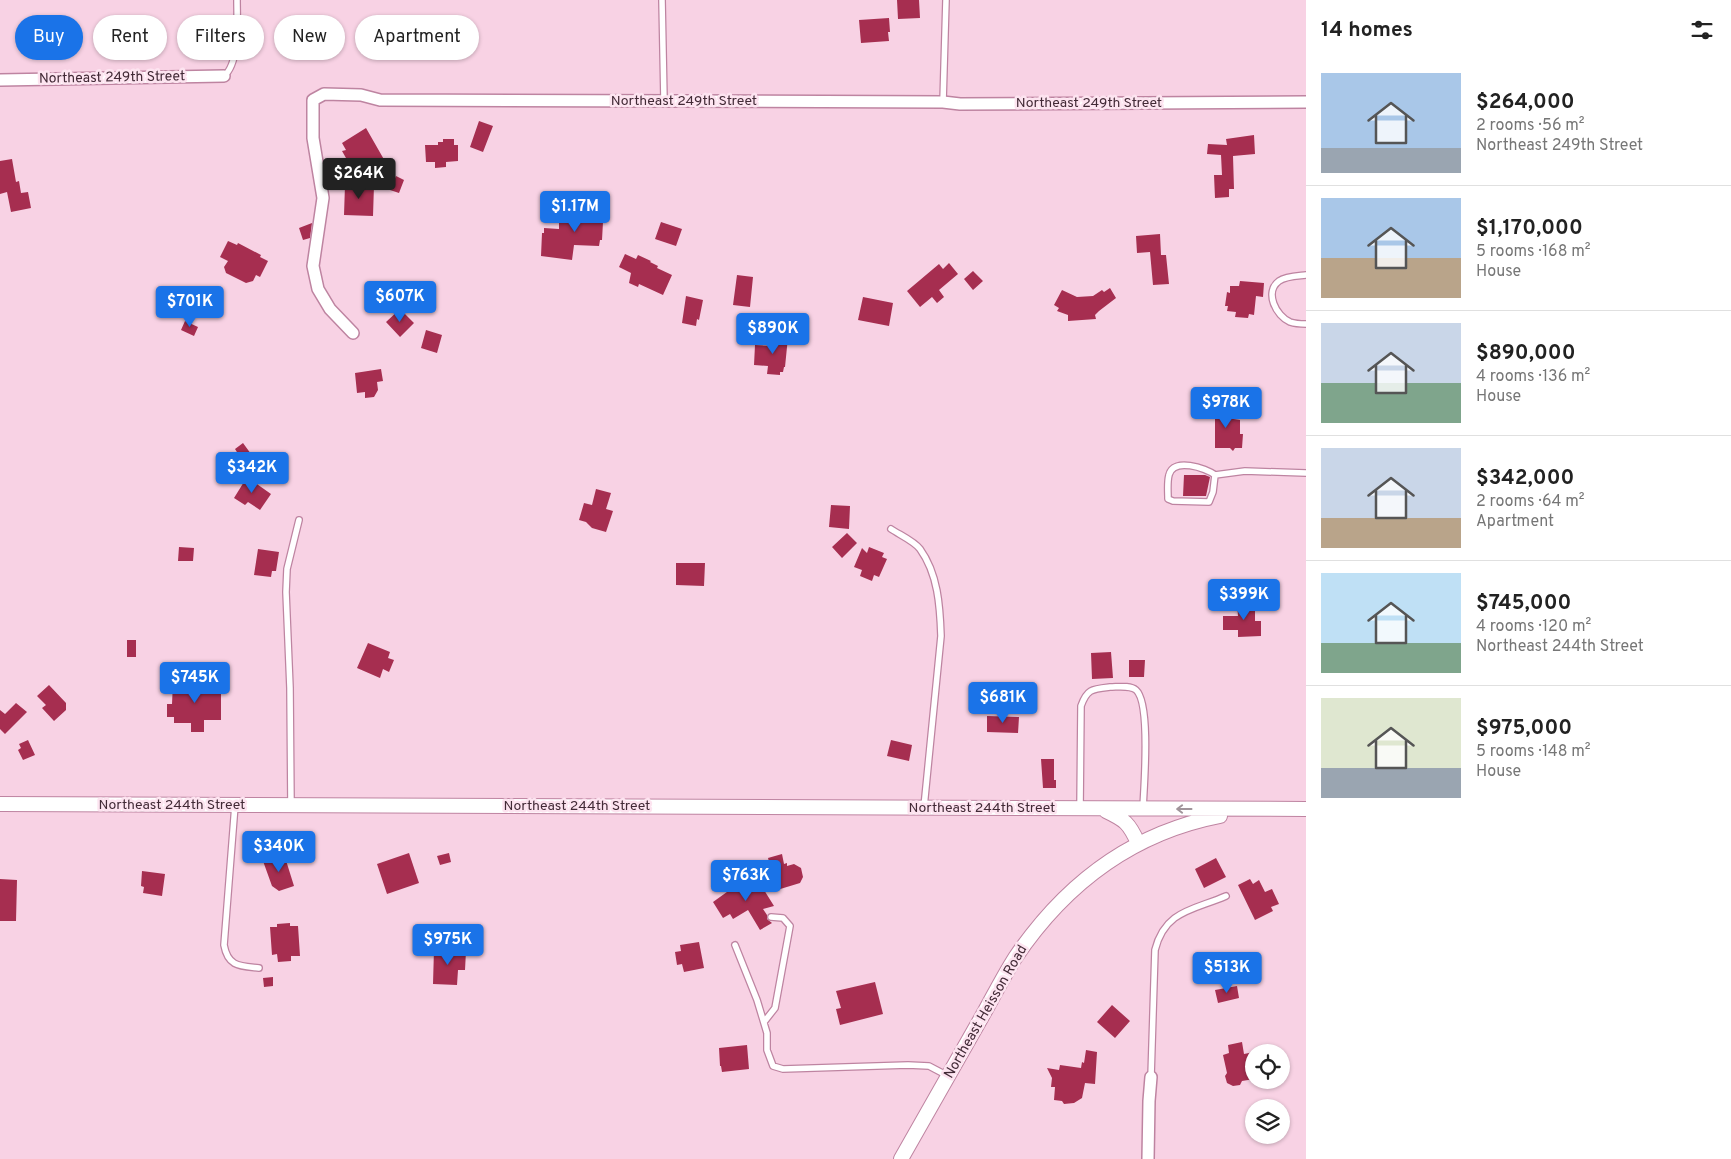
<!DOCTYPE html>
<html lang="en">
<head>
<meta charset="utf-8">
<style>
	:root { --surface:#fff; --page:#f2f2f2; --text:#222; --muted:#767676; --line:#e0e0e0; --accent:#1a73e8 }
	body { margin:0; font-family:Overpass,sans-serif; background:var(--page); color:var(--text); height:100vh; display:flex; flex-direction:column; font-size:19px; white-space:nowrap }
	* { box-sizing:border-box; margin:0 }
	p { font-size:16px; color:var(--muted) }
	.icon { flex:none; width:28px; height:28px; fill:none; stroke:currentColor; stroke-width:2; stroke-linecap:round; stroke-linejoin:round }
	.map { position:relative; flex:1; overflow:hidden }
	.side { display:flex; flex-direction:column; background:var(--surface); width:425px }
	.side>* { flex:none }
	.top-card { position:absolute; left:15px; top:15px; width:475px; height:45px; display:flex; gap:10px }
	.fabs { position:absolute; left:1245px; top:1044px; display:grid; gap:10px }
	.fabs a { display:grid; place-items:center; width:45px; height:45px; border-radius:50%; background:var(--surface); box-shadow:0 1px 4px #0004; font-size:25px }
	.price { position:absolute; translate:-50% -42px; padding:0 11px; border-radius:5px; background:var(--accent); color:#fff; font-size:16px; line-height:32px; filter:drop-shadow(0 1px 2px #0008) }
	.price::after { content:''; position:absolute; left:50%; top:30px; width:15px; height:11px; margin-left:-8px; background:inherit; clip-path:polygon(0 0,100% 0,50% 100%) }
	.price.active { background:#222; color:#fff }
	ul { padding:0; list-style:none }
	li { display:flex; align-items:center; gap:15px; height:125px; padding:0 15px }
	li+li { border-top:1px solid var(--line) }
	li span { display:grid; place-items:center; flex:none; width:140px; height:100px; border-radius:0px; color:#555 }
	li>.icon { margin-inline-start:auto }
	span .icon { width:60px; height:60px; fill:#fffc; stroke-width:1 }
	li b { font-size:21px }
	h2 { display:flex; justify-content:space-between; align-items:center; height:60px; padding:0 15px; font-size:21px }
	.chip { padding:0 18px; border-radius:22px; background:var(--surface); box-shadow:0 1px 4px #0004; font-size:18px; line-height:45px }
	.chip.active { background:var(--accent); color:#fff }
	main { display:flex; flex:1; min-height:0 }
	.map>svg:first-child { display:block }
	.building { fill:#a62e50 }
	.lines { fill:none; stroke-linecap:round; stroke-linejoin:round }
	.service-casing { stroke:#be84a1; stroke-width:8 }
	.minor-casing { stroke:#be84a1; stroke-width:14 }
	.tertiary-casing { stroke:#be84a1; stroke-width:16 }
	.service { stroke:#fff; stroke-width:5.5 }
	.minor { stroke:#fff; stroke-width:11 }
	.tertiary { stroke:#fff; stroke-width:14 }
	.oneway { stroke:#a0949a }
	.labels { text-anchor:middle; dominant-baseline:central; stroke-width:5; stroke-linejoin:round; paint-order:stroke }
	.street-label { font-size:14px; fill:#422a36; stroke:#fde4f0 }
</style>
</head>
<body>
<main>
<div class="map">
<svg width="1306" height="1159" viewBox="0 0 1306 1159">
	<rect width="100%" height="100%" fill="#f8d2e4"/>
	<path class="building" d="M 897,0 L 919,0 L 920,18 L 898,19 Z
		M 889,18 L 890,32 L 888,32 L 889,41 L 861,43 L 859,20 Z
		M 479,121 L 493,126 L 483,152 L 470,147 Z
		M 366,128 L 386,163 L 358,179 L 342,151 L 346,150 L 342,143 Z
		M 1254,135 L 1255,154 L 1233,156 L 1234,189 L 1229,189 L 1229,197 L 1215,198 L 1214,175 L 1222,175 L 1221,155 L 1207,154 L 1208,144 L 1227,145 L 1226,139 Z
		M 443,139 L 454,139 L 454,145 L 458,145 L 458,161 L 446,162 L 446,167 L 435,168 L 435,162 L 426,162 L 425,145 L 438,145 L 438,142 L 443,142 Z
		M 12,159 L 16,182 L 19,181 L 21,193 L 28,192 L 31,208 L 11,212 L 7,192 L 0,194 L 0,161 Z
		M 396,176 L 404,180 L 399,193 L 390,190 Z
		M 345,185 L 374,185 L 373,216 L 344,215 Z
		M 591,196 L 603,197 L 602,204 L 604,204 L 602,240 L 600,240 L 599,246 L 574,245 L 572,260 L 541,256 L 542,233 L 544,233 L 544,228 L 559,229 L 559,221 L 587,222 L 588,203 L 590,203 Z
		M 661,222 L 682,229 L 676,246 L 655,239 Z
		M 312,223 L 310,238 L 303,240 L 299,228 Z
		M 1160,234 L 1161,255 L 1166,255 L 1169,284 L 1153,285 L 1150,252 L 1137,253 L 1136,236 Z
		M 228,241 L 237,245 L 238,243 L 261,255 L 260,257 L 268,261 L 260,277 L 256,275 L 253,281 L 246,283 L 226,273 L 224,267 L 228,261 L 220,257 Z
		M 625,254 L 636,259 L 638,255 L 651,261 L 650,262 L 658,266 L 657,268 L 672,275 L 663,295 L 639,284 L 638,287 L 629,283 L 631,273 L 619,267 Z
		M 949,263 L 958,274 L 939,290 L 944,297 L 937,303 L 932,297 L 920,307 L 907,291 L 939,264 L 943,269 Z
		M 973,271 L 983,281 L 973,290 L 964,279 Z
		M 737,275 L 753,277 L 750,307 L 733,305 Z
		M 1240,281 L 1264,283 L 1263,297 L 1256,296 L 1254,315 L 1249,314 L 1248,318 L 1235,317 L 1236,312 L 1227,311 L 1228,306 L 1225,306 L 1227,292 L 1230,293 L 1230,286 L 1239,286 Z
		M 1110,288 L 1116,298 L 1099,311 L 1095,315 L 1096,319 L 1068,321 L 1068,315 L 1057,311 L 1059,308 L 1054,305 L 1062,290 L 1077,297 L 1093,296 L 1102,290 L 1104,292 Z
		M 686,296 L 703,300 L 699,320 L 697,319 L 696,326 L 682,323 Z
		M 863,297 L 893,303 L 889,326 L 858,320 Z
		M 400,309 L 414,323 L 400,337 L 386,322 Z
		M 185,321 L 198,327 L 194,336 L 181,330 Z
		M 426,330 L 442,335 L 437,353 L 421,348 Z
		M 772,336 L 788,337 L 785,367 L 784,367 L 783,372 L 780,372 L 780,375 L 767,374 L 768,366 L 754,365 L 755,345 L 771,346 Z
		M 381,369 L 383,381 L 377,382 L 378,390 L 374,397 L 365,398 L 365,392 L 357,393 L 355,373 Z
		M 1211,404 L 1227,404 L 1227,418 L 1240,420 L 1240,434 L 1243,434 L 1242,448 L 1235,448 L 1233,451 L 1230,448 L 1215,448 L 1215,419 L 1211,419 Z
		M 243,443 L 251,454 L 242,460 L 235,449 Z
		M 1184,475 L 1205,475 L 1210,477 L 1206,496 L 1183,496 Z
		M 247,477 L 271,494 L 260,510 L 248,502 L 245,505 L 234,498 Z
		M 596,489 L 611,493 L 606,509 L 613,511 L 606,532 L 592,528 L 586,522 L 579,520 L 584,503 L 592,505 Z
		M 831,505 L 850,506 L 849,529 L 829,527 Z
		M 847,533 L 857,543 L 842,558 L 832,547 Z
		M 179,547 L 194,548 L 193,561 L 178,561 Z
		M 869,547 L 884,553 L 882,557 L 887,559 L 879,577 L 874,575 L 872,581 L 860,576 L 862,570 L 854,567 L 862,548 L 867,553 Z
		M 258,549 L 279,552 L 276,571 L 272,571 L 271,577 L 254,575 Z
		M 676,563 L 705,563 L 704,586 L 676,585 Z
		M 1237,603 L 1255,603 L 1255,621 L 1261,621 L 1261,636 L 1238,637 L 1238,630 L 1223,630 L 1223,616 L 1238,616 Z
		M 127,640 L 136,640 L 136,657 L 127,657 Z
		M 368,643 L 390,652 L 388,658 L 394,660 L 389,672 L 383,669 L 380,678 L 357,668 Z
		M 1111,652 L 1113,678 L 1092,679 L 1091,653 Z
		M 1129,660 L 1145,660 L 1144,677 L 1129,677 Z
		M 212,681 L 221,689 L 221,720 L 204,720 L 204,732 L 191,732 L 191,723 L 174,723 L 174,717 L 167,717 L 167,704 L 172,704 L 173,682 Z
		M 49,685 L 66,703 L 66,710 L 54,721 L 42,708 L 46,705 L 37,696 Z
		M 16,703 L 27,712 L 5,734 L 0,729 L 0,710 L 5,714 Z
		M 987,716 L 1019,717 L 1018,733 L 987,732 Z
		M 28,740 L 35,755 L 23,760 L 18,750 L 21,748 L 19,744 Z
		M 891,740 L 912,745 L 909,761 L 887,756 Z
		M 1041,759 L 1054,759 L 1054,780 L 1056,780 L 1056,788 L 1043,788 Z
		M 409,853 L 419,883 L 387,894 L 377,864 Z
		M 449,853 L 451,862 L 440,865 L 437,856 Z
		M 284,854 L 294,886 L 279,891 L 272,886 L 263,861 Z
		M 782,854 L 784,864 L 787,863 L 787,866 L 794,864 L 801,868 L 803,877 L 800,883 L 777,890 L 768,858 Z
		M 1216,858 L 1226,877 L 1204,888 L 1195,869 Z
		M 142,871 L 165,874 L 162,896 L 143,893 L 144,887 L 141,886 Z
		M 756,877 L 774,906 L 763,909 L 767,915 L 767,919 L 772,923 L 760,930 L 748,910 L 733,919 L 730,914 L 723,918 L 713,902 L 745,879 L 747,882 Z
		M 0,879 L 17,880 L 16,921 L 0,921 Z
		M 1250,879 L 1253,884 L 1259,880 L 1265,892 L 1272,889 L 1279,904 L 1271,907 L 1273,911 L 1255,920 L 1238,885 Z
		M 290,923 L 290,926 L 298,926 L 300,956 L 291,956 L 291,961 L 278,962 L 277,954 L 272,955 L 270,927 L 277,927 L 277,924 Z
		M 699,942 L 704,968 L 684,972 L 682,964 L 677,965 L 675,952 L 681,951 L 680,945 Z
		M 434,949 L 466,951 L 465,970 L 458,970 L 457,985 L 433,984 Z
		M 273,977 L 273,986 L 264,987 L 263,978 Z
		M 875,982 L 883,1014 L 840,1025 L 836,1009 L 841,1008 L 836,991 Z
		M 1237,986 L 1239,998 L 1218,1003 L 1215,990 Z
		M 1112,1005 L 1130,1021 L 1115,1038 L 1097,1022 Z
		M 1242,1042 L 1244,1054 L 1254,1052 L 1254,1061 L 1250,1062 L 1254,1079 L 1242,1081 L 1240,1085 L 1233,1086 L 1227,1083 L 1225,1076 L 1227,1073 L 1223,1055 L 1229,1053 L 1228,1045 Z
		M 747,1045 L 749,1069 L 722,1072 L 721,1066 L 720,1066 L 719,1048 Z
		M 1086,1050 L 1097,1052 L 1095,1084 L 1085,1083 L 1082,1098 L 1074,1103 L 1064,1104 L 1062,1101 L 1054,1100 L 1055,1087 L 1051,1087 L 1052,1078 L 1047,1068 L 1059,1070 L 1060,1065 L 1081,1068 L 1082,1062 L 1084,1063 Z"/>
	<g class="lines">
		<g class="service-casing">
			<path id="service" d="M 662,0 L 664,100
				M 224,76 C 240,63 237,20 237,0
				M 943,102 L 946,0
				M 1306,275 C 1297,276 1286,276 1279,281 C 1264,292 1276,316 1290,322 C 1296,324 1301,324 1306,324
				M 1215,475 L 1213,492 L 1209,502 L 1173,501 L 1168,499 C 1168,491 1167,482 1169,475 C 1173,457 1206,468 1215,475 L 1245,471 L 1306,473
				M 891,529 C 900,535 914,541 920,549 C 938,574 940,606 941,636 L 924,807
				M 235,805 L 224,945 C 228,967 240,966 259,968
				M 291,805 L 290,688 L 286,592 L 287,569 L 299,520
				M 1080,808 L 1081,706 C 1087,689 1092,689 1110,687 C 1118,687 1130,685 1136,690 C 1151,703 1144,786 1143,808
				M 735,945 L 757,1000 L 767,1033 L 767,1050 L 773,1066 L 783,1069 L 908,1065 L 929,1066 L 948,1076
				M 764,1022 L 775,1008 L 790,926 L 783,918 L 771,917
				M 1151,1077 L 1155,950 C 1165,910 1194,910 1226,896"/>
		</g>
		<g class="minor-casing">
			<path id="minor" d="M 0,80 L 224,76
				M 353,333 L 330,309 L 318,289 L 313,266 L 323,198 L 313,138 L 313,100 L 324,94 L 361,95 L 380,100 L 943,102 L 960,104 L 1306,102
				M 1148,1159 L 1149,1101 L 1151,1077"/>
		</g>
		<g class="tertiary-casing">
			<path id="tertiary" d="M 0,804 L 1306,809
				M 1106,811 C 1125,820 1129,823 1138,843
				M 901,1159 C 926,1115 951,1071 976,1027 C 989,1005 1001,980 1015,958 C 1065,884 1132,833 1220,816"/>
		</g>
		<use href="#service" class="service"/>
		<use href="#minor" class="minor"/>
		<use href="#tertiary" class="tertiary"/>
	</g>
	<defs><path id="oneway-shaft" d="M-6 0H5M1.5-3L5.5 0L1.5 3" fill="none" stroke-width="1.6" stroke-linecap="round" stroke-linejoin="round" transform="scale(1.25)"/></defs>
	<use class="oneway" href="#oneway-shaft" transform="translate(1184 809) rotate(-180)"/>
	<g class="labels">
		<g class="street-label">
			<text transform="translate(112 78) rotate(-1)">Northeast 249th Street</text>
			<text x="684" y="101">Northeast 249th Street</text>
			<text x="1089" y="103">Northeast 249th Street</text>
			<text x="172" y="805">Northeast 244th Street</text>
			<text x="577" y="806">Northeast 244th Street</text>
			<text x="982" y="808">Northeast 244th Street</text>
			<text transform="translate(986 1012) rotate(-60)">Northeast Heisson Road</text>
		</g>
	</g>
</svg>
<div class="fabs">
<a><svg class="icon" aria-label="locate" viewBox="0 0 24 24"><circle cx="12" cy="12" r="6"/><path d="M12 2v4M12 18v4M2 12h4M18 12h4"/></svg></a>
<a><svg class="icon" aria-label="layers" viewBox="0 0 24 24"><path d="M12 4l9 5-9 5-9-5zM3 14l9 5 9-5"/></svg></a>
</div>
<b class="price active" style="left:359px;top:200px">$264K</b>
<b class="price" style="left:575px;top:233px">$1.17M</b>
<b class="price" style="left:400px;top:323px">$607K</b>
<b class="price" style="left:190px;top:328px">$701K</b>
<b class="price" style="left:773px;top:355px">$890K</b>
<b class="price" style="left:1226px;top:429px">$978K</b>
<b class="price" style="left:252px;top:494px">$342K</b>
<b class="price" style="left:1244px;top:621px">$399K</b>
<b class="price" style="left:195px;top:704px">$745K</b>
<b class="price" style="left:1003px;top:724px">$681K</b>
<b class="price" style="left:279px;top:873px">$340K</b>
<b class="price" style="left:746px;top:902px">$763K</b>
<b class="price" style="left:448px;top:966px">$975K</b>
<b class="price" style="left:1227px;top:994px">$513K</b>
<div class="top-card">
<a class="chip active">Buy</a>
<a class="chip">Rent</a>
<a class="chip">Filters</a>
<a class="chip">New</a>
<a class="chip">Apartment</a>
</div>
</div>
<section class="side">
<h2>14 homes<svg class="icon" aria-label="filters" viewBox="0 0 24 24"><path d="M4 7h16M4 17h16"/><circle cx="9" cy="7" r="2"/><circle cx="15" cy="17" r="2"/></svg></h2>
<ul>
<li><span style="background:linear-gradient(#a9c7e8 75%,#9aa5b1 0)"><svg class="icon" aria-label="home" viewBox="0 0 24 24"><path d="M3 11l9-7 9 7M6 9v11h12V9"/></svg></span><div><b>$264,000</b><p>2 rooms · 56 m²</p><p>Northeast 249th Street</p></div></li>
<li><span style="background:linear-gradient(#a9c7e8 60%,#b9a48a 0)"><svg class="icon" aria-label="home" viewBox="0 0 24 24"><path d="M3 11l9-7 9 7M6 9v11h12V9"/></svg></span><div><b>$1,170,000</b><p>5 rooms · 168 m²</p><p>House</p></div></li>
<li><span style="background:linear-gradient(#c9d6e8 60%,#7fa58c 0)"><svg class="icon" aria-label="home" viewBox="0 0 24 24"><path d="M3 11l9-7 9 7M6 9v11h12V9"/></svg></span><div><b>$890,000</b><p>4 rooms · 136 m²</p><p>House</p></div></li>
<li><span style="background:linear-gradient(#c9d6e8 70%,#b9a48a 0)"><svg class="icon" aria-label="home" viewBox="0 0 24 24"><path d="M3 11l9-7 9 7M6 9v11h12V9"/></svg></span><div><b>$342,000</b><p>2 rooms · 64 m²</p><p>Apartment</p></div></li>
<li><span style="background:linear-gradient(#bfe0f5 70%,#7fa58c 0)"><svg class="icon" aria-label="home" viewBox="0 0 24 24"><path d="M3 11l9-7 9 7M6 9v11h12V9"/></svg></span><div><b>$745,000</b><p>4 rooms · 120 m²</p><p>Northeast 244th Street</p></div></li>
<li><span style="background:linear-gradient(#dfe7d0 70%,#9aa5b1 0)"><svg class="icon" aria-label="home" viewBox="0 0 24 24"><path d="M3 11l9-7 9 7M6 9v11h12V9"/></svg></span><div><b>$975,000</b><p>5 rooms · 148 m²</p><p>House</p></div></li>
</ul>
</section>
</main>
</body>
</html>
